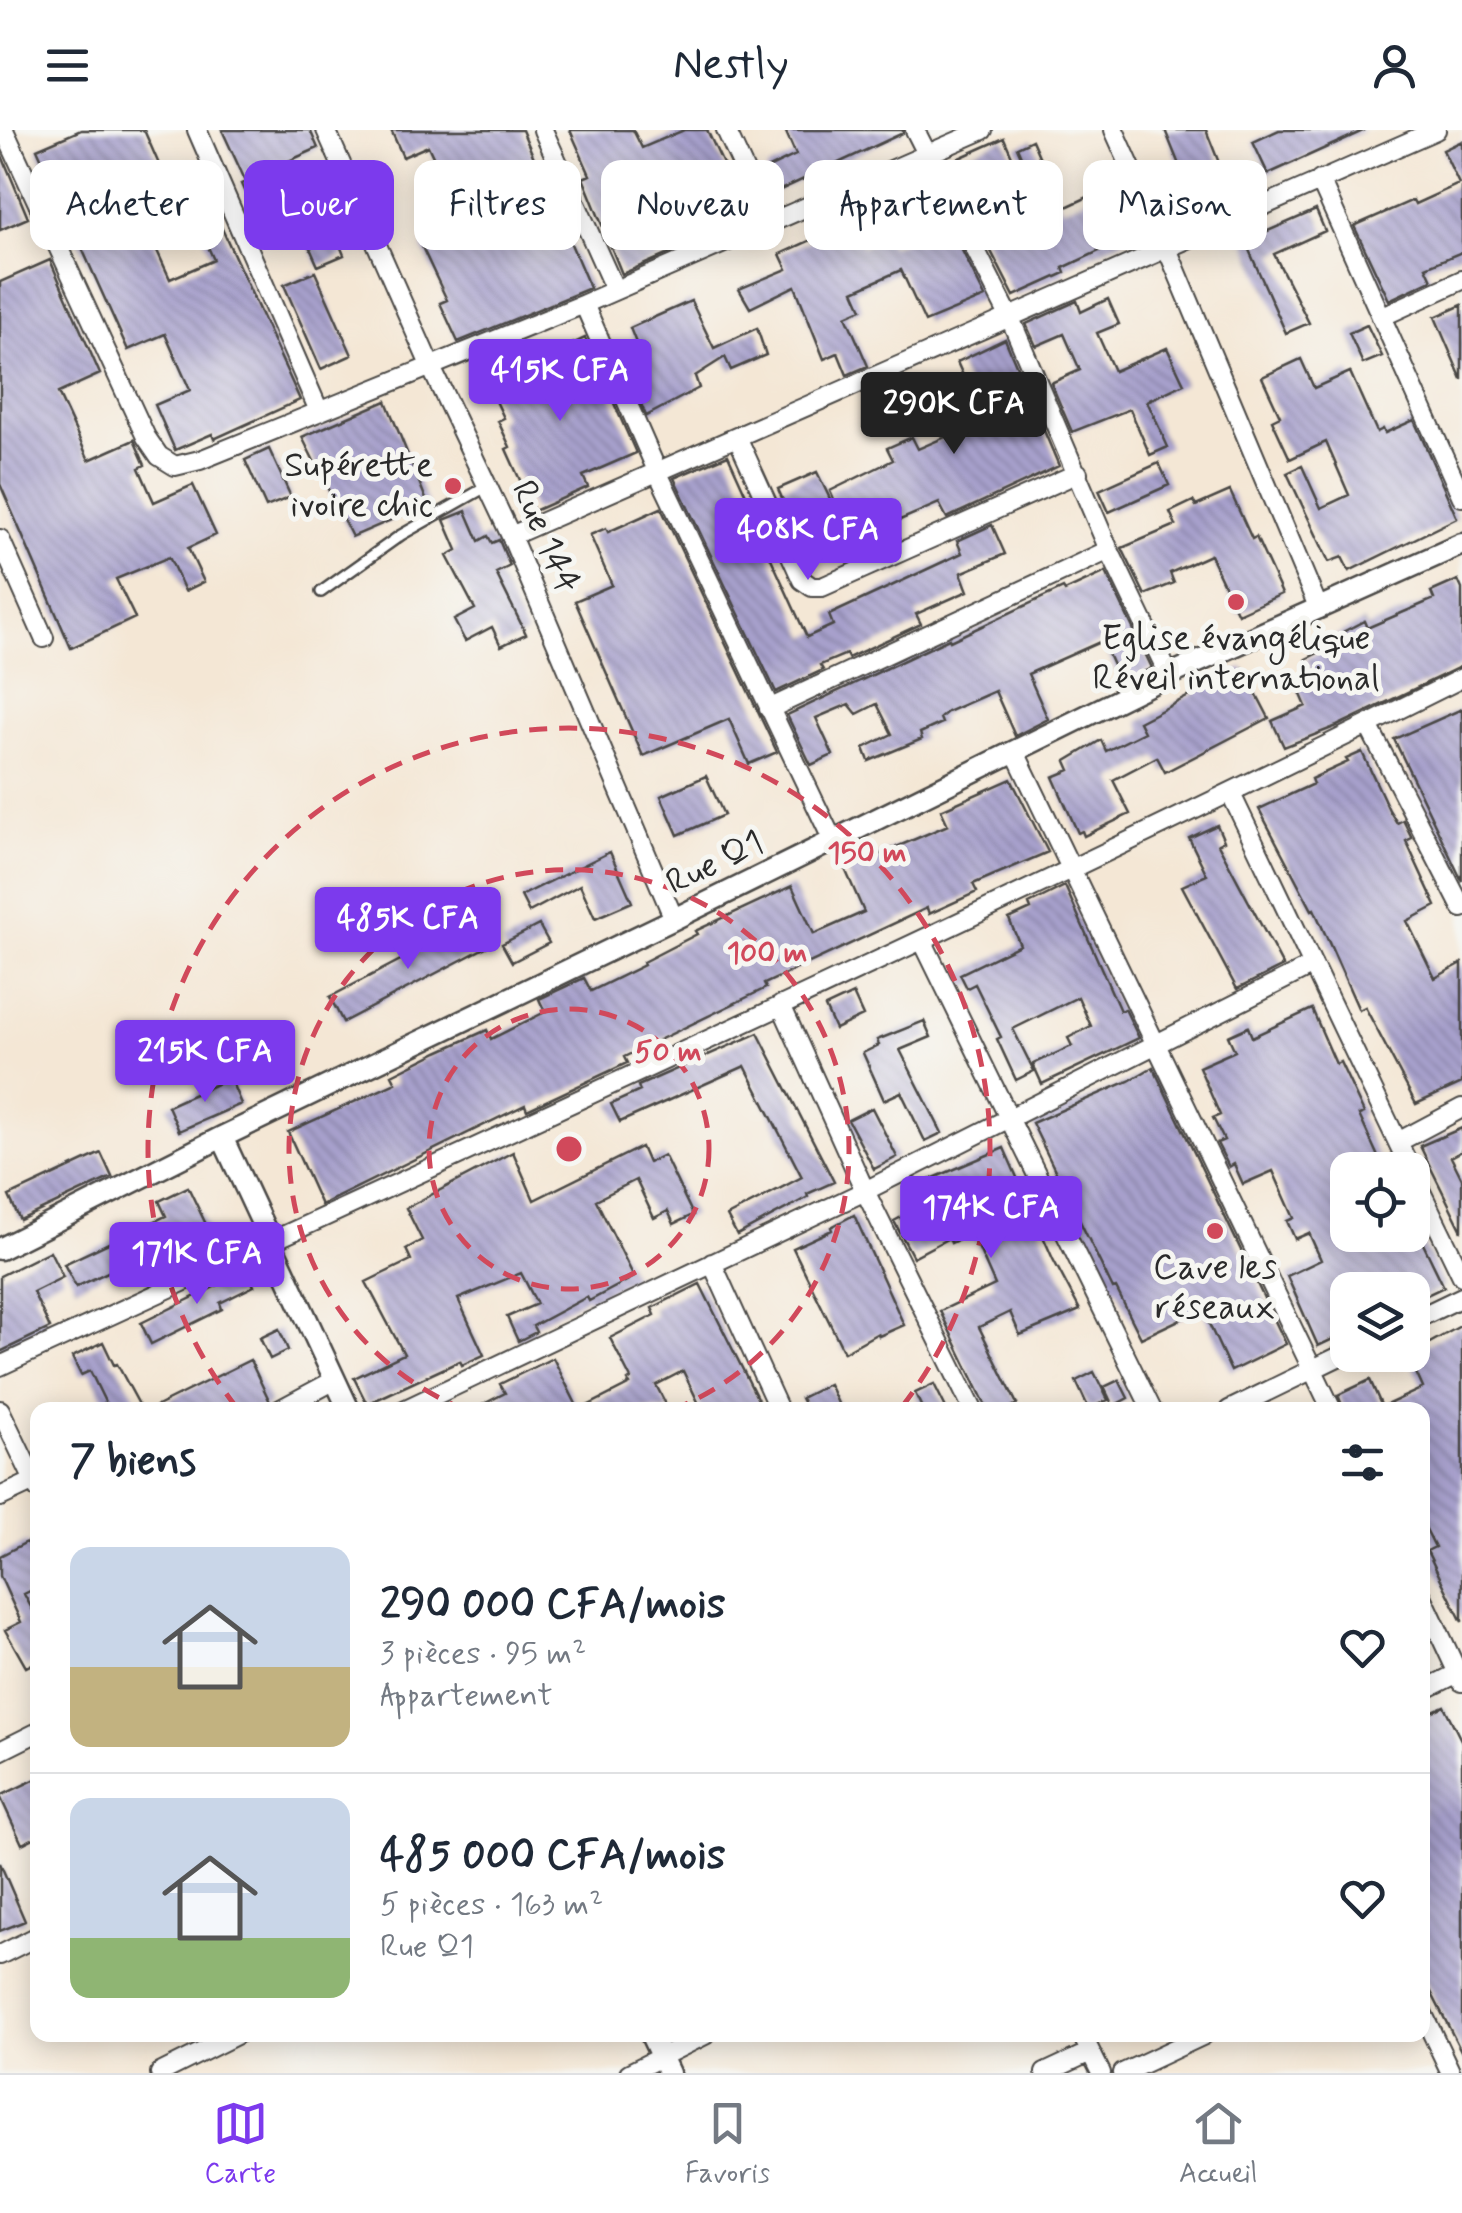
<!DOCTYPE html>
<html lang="fr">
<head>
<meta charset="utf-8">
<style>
	:root { --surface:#fff; --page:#f2f2f3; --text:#1f2937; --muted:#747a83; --line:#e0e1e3; --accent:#7c3aed }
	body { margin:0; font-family:Mynerve,sans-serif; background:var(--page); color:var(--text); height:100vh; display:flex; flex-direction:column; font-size:38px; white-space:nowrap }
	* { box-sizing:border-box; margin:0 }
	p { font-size:32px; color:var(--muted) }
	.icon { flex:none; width:55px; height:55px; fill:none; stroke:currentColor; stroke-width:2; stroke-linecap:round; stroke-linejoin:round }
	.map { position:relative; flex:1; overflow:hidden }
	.drawer { position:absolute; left:30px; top:1272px; width:1400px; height:640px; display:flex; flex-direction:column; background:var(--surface); border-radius:20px; box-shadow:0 5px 25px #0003 }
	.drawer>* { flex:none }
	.guide { position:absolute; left:30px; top:30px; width:1402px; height:90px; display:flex; gap:20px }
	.tools { position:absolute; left:1330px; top:1022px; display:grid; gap:20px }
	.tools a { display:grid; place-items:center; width:100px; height:100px; border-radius:20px; background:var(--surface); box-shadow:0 5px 25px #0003; font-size:50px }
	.price { position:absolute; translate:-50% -85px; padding:0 22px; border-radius:10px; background:var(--accent); color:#fff; font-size:32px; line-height:65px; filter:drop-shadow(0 2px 5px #0008) }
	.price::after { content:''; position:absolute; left:50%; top:60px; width:30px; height:22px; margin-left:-15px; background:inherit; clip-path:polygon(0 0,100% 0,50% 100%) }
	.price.selected { background:#222; color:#fff }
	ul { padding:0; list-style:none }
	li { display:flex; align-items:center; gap:30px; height:250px; padding:0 40px }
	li+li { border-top:2px solid var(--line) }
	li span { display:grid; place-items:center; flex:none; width:280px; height:200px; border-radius:20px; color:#555 }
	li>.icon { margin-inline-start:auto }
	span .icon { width:120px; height:120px; fill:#fffc; stroke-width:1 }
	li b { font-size:42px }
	h2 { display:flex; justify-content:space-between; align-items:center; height:120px; padding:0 40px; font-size:42px }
	.pill { padding:0 35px; border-radius:20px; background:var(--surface); box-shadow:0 5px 25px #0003; font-size:35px; line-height:90px }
	.pill.selected { background:var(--accent); color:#fff }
	header { display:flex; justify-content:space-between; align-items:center; height:130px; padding:0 40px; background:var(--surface); font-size:45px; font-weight:600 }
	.dock { display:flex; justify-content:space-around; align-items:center; height:140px; border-top:2px solid var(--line); background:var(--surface); font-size:28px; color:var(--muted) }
	.dock a { display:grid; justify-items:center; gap:5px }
	.dock .selected { color:var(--accent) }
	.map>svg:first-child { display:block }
	.building { fill:url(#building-back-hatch); fill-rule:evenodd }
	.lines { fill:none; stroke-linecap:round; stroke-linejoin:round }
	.service-casing { stroke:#494744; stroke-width:14 }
	.minor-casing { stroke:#494744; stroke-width:22 }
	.tertiary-casing { stroke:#494744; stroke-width:25 }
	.service { stroke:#fff; stroke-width:9 }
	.minor { stroke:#fff; stroke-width:18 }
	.tertiary { stroke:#fff; stroke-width:20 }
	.ring { fill:none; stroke:#d1495b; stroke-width:5; stroke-dasharray:18 12 }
	.poi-dot { fill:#d1495b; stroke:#f6f6f2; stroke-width:4 }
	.labels { text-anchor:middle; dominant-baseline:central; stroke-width:10; stroke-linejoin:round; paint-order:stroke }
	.poi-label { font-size:35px; fill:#2b2b2b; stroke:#f6f6f2 }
	.street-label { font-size:35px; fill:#2b2b2b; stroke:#f6f6f2 }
	.centre { fill:#d1495b; stroke:#f6f6f2; stroke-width:5 }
	.ring-label { font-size:30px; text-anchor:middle; font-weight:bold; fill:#d1495b; stroke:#f6f6f2; stroke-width:10; stroke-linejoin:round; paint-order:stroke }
</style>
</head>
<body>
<header><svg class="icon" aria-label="menu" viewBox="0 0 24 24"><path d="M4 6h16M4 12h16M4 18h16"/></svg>Nestly<svg class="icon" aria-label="person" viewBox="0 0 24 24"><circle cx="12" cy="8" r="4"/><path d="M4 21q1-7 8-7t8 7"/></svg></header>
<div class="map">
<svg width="1462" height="1943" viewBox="0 0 1462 1943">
	<defs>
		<pattern id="building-back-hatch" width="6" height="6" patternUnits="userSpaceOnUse" patternTransform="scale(2.5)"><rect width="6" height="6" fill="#a7a0cc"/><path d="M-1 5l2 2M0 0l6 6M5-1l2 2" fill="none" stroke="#8883a6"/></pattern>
	</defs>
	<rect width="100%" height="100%" fill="#f6f6f2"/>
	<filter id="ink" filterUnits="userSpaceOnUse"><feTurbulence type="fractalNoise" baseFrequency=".01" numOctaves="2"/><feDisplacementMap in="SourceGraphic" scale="20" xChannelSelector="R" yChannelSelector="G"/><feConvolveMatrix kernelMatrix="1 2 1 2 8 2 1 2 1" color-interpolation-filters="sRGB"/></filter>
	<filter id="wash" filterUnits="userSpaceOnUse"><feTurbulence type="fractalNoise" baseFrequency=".0048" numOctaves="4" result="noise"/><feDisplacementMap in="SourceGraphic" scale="40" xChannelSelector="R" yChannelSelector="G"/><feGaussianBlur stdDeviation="2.25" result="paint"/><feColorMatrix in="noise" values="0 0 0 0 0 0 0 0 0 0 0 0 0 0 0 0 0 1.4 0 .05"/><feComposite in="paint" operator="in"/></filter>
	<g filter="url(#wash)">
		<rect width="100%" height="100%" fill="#f4e7d5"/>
		<g id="blocks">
			<path class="building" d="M 81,0 L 144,0 L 165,48 L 132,63 L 146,95 L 208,68 L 300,270 L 214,309 L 212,304 L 175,320 L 155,275 L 190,260 L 165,204 L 128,220 L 37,19 ZM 198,95 L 214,130 L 170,149 L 154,114 Z
				M 222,0 L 310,0 L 318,18 L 266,41 L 289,93 L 263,104 L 241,54 L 246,52 Z
				M 391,0 L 522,0 L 590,158 L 458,212 L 440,173 L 447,170 L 422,117 L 449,104 L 426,54 L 442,46 L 428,16 L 403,27 Z
				M 570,0 L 633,0 L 642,18 L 684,0 L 707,0 L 748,87 L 723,98 L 719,90 L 676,109 L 680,119 L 622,144 L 583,48 L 590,45 Z
				M 785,0 L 903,0 L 903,3 L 776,62 L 766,39 L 796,25 Z
				M 1165,0 L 1206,0 L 1229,58 L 1194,72 Z
				M 1279,0 L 1365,0 L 1268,44 L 1253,12 Z
				M 1004,8 L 1014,31 L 989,41 L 1010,93 L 1043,78 L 1017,17 L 1032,10 L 1062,79 L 1103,60 L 1127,108 L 1063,138 L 1065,143 L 1014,166 L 974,88 L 981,85 L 957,29 Z
				M 1462,11 L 1462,122 L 1426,137 L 1432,150 L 1389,170 L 1354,96 L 1413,70 L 1415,74 L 1459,54 L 1443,20 Z
				M 0,21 L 28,88 L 0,100 Z
				M 1316,80 L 1325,101 L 1274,124 L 1309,193 L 1286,203 L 1245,111 Z
				M 851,92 L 862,117 L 886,106 L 890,117 L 915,106 L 918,113 L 951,98 L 985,167 L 925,192 L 901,140 L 854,161 L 862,179 L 846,186 L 868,236 L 847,245 L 838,223 L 824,229 L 795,156 L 750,178 L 739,159 L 787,139 L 780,124 Z
				M 336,106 L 344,125 L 318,136 L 310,118 Z
				M 50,130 L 100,244 L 58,263 L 89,330 L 134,310 L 145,335 L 139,338 L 154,372 L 193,355 L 216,405 L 188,418 L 204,452 L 185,461 L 169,427 L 116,449 L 135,488 L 71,518 L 0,354 L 0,152 Z
				M 315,142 L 352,225 L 321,239 L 284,155 Z
				M 1108,169 L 1119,194 L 1097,203 L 1114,241 L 1167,218 L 1184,254 L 1147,271 L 1168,317 L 1150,325 L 1130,279 L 1072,302 L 1051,253 L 1080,240 L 1064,204 L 1036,216 L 1026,194 L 1077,171 L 1081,182 Z
				M 691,171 L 714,218 L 757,198 L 766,225 L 731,240 L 725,227 L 695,246 L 699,258 L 646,286 L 627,240 L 644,233 L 630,198 Z
				M 1462,175 L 1462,250 L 1435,187 Z
				M 1367,195 L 1382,226 L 1363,234 L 1349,203 Z
				M 585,208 L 636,323 L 583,346 L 588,357 L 534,381 L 506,319 L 510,317 L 498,291 L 504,288 L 488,254 Z
				M 1005,209 L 1059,336 L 947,388 L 939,373 L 893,393 L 900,408 L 859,427 L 830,361 L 893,330 L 887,318 L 912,307 L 918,319 L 948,306 L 944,298 L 979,281 L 957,232 Z
				M 1301,229 L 1314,258 L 1350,242 L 1377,302 L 1383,299 L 1385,303 L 1414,290 L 1457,388 L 1349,441 L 1342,427 L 1329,432 L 1287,343 L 1302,336 L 1321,378 L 1349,365 L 1326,312 L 1290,329 L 1272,290 L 1280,286 L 1262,247 Z
				M 386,271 L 428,374 L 352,407 L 302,307 Z
				M 269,319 L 291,367 L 266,377 L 245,330 Z
				M 728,325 L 756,387 L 753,389 L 807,507 L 833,495 L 829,485 L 962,423 L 957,411 L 992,395 L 1005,424 L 961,443 L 968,461 L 916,484 L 921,494 L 848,528 L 846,524 L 820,535 L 823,540 L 776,562 L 674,348 Z
				M 1159,333 L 1169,355 L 1109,382 L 1099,360 Z
				M 817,342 L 832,373 L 792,391 L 778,359 Z
				M 1230,361 L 1252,409 L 1256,407 L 1282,464 L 1238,484 L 1210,425 L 1170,443 L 1174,453 L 1145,465 L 1122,418 L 1176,395 L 1170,382 L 1193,371 L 1196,376 Z
				M 661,378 L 777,622 L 749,634 L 729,589 L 643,626 L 575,471 L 612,455 L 590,405 L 606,398 L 608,402 Z
				M 466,381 L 479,411 L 488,406 L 492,413 L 499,410 L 510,436 L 496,443 L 526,504 L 501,516 L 492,497 L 465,511 L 454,490 L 475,479 L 447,426 L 457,420 L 444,390 Z
				M 1106,442 L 1152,538 L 1121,553 L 1102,511 L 1028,544 L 1048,589 L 1015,606 L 995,561 L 947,582 L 940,588 L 942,593 L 920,603 L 922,609 L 869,631 L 864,618 L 892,604 L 877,574 L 857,584 L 849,574 L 816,588 L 833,625 L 811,635 L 787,585 L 949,509 L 950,511 L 1063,458 L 1065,461 Z
				M 1458,450 L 1462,459 L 1462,536 L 1337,596 L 1284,617 L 1272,591 L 1306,576 L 1296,553 L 1314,545 L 1306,529 L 1328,518 L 1324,512 L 1364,491 L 1367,498 L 1434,469 L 1431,462 Z
				M 1243,538 L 1269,588 L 1165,642 L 1157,627 L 1113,650 L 1130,684 L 1084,706 L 1082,701 L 1078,703 L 1053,647 L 1070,640 L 1066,631 L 1101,610 L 1106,621 L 1144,602 L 1139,592 Z
				M 1462,579 L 1462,751 L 1394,609 Z
				M 1362,622 L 1389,680 L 1397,693 L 1403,690 L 1412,708 L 1406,711 L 1436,776 L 1407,791 L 1435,848 L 1462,833 L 1462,953 L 1416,974 L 1365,877 L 1359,880 L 1314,779 L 1312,780 L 1259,679 L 1313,654 L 1311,649 L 1348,632 L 1346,629 Z
				M 706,646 L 724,685 L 678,705 L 661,666 Z
				M 1011,649 L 1048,722 L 973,754 L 977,762 L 929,784 L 927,778 L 764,854 L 766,858 L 624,927 L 627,933 L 527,980 L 525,975 L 321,1075 L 288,1002 L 396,953 L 392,945 L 438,922 L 487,900 L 491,909 L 545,882 L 539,869 L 584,848 L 591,861 L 644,835 L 643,832 L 697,804 L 695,801 L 792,756 L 814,804 L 864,782 L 845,739 L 948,695 L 941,680 Z
				M 1217,695 L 1224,711 L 1218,714 L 1283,836 L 1237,859 L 1182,756 L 1207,745 L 1189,708 Z
				M 610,722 L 632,772 L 595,788 L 580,755 L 529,782 L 521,766 Z
				M 1065,756 L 1120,881 L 1125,879 L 1139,908 L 1042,954 L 1033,934 L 1072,916 L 1068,908 L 1091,896 L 1078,867 L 1013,899 L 1034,941 L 1016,950 L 997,909 L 1001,907 L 975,854 L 967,858 L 960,844 L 1020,815 L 1009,789 L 1031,779 L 1029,774 Z
				M 473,792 L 486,817 L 343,892 L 330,867 Z
				M 539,795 L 549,813 L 512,832 L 502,814 Z
				M 853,864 L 863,886 L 835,899 L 825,877 Z
				M 1312,879 L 1336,934 L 1340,932 L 1364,983 L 1359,985 L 1384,1040 L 1348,1040 L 1348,1105 L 1412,1105 L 1412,1091 L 1444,1157 L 1412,1172 L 1412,1160 L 1348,1160 L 1348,1202 L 1318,1216 L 1287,1146 L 1321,1130 L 1309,1103 L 1295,1109 L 1287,1091 L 1294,1088 L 1273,1041 L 1243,1054 L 1234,1034 L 1229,1037 L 1217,1013 L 1224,1010 L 1213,988 L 1220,985 L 1199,937 L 1235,921 L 1228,906 L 1248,897 L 1252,907 Z
				M 924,891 L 931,907 L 900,920 L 942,1003 L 925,1011 L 901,962 L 884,970 L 863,923 L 879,915 L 877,910 Z
				M 758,903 L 834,1052 L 807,1064 L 808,1067 L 737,1105 L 727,1086 L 802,1047 L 745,936 L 620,992 L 611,974 L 640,961 L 638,956 Z
				M 1153,937 L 1286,1214 L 1231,1241 L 1202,1179 L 1141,1208 L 1116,1158 L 1113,1159 L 1032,993 L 1129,951 Z
				M 230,948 L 241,974 L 179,1001 L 168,976 Z
				M 872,978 L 897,1027 L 874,1039 L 848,990 Z
				M 1462,998 L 1462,1021 L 1451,1027 L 1462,1049 L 1462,1101 L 1420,1016 Z
				M 641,1017 L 648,1033 L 664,1025 L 693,1085 L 674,1094 L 668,1081 L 654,1088 L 636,1050 L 596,1070 L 634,1147 L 589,1171 L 587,1167 L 533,1196 L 536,1202 L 518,1211 L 507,1187 L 537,1174 L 521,1143 L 458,1169 L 484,1225 L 462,1235 L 460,1231 L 367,1274 L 354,1248 L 404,1224 L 366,1152 L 411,1130 L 406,1119 L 422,1110 L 406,1078 L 513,1022 L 534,1070 Z
				M 1004,1018 L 1053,1129 L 1080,1180 L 1020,1205 L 1010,1182 L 979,1197 L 1017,1274 L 1005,1280 L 988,1280 L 940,1181 L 995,1155 L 972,1103 L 951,1113 L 949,1108 L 913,1127 L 894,1091 L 930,1072 L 922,1053 Z
				M 101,1023 L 112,1047 L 20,1090 L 9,1066 Z
				M 188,1057 L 215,1113 L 186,1126 L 178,1109 L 76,1157 L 64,1134 L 166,1086 L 159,1071 Z
				M 854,1085 L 904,1195 L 879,1206 L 878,1203 L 844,1222 L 793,1118 L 832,1100 L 831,1097 Z
				M 50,1121 L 63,1147 L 33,1162 L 50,1198 L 0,1222 L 0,1146 Z
				M 245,1137 L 254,1156 L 220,1173 L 222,1179 L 151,1214 L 141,1193 L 218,1155 L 215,1151 Z
				M 700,1154 L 763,1280 L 702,1280 L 683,1241 L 656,1255 L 669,1280 L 472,1280 L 505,1263 L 500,1254 L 553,1228 L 579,1280 L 630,1254 L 628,1251 L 631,1249 L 610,1208 L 655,1185 L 652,1178 Z
				M 1462,1195 L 1462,1492 L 1427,1421 L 1435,1417 L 1422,1391 L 1422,1280 L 1344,1280 L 1338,1265 L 1370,1250 L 1382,1277 L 1423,1258 L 1408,1225 Z
				M 279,1199 L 288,1220 L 270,1229 L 260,1208 Z
				M 103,1212 L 114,1235 L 117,1234 L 142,1280 L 109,1280 L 90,1241 L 81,1245 L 72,1227 Z
				M 250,1230 L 270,1272 L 267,1277 L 261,1280 L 149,1280 Z
				M 1094,1242 L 1108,1270 L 1089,1279 L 1076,1251 Z
				M 1119,1250 L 1128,1268 L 1113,1276 L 1104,1257 Z
				M 829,1254 L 841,1280 L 807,1280 L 801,1268 Z
				M 934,1254 L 947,1280 L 923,1280 L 915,1263 Z
				M 27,1412 L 38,1433 L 38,1457 L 24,1464 L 38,1490 L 38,1531 L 26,1537 L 5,1500 L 21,1492 L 0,1446 L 0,1426 Z
				M 1444,1576 L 1462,1612 L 1462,1923 L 1422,1844 L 1422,1586 Z
				M 38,1648 L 38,1706 L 22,1714 L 0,1666 Z
				M 0,1733 L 25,1791 L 0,1801 Z"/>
		</g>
	</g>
	<g filter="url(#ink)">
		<use href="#blocks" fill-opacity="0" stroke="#494744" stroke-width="2.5"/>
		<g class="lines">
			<g class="service-casing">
				<path id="service" d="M 321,462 L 401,405 L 486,357"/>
			</g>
			<g class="minor-casing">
				<path id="minor" d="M 4,0 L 146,307 L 159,326 L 175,336 L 200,330 L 584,174 L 983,0
					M 197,0 L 319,281
					M 326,0 L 430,235 L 511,406 L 674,789
					M 543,0 L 615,160
					M 726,0 L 770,96
					M 915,0 L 1010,188 L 1109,420 L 1169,545
					M 1114,0 L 1166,116 L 1319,479
					M 1320,50 L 1462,367
					M 584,174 L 658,343 L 833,711
					M 1381,187 L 1462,150
					M 738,309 L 802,450 L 812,457 L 822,457 L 1078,343
					M 511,406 L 1436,0
					M 0,409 L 44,508
					M 769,579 L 1109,420
					M 1368,595 L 1462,778
					M 1015,622 L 1332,1280
					M 1231,664 L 1411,1040
					M 922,810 L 1152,1280
					M 781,875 L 865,1061 L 973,1280
					M 1398,1012 L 1462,978
					M 1412,1043 L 1462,1146
					M 712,1133 L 779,1280
					M 1412,1191 L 1462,1167
					M 0,1236 C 489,1011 980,789 1462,548
					M 0,1280 L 38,1359
					M 279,1280 L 335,1250
					M 404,1280 L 865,1061 L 1313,835
					M 1229,1280 L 1348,1222
					M 0,1367 L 34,1351
					M 1422,1466 L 1462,1552
					M 1422,1561 L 1462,1541
					M 0,1621 L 38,1602
					M 0,1825 L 38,1806
					M 1422,1882 L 1451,1943
					M 1082,1905 L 1101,1943
					M 160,1943 L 236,1905
					M 629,1943 L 705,1905
					M 1045,1943 L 1090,1922
					M 1123,1943 L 1204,1905"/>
			</g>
			<g class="tertiary-casing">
				<path id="tertiary" d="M 222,1007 L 349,1280
					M 0,1119 L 222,1007 L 674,789 L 1169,545 L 1462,414
					M 651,1905 L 669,1943"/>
			</g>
			<use href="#service" class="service"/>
			<use href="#minor" class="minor"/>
			<use href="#tertiary" class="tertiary"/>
		</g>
	</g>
	<g class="ring">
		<circle cx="569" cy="1019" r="140"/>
		<path d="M466 1280A280 280 0 1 1 672 1280"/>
		<path d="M237 1278A421 421 0 1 1 901 1278"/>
	</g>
	<g class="poi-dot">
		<circle cx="453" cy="356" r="10"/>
		<circle cx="1236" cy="472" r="10"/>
		<circle cx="1215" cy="1101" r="10"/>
	</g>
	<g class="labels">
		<g class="poi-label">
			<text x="433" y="336" text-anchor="end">Supérette<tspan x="433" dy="40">ivoire chic</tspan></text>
			<text x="1236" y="509">Eglise évangélique<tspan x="1236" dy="40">Réveil international</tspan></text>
			<text x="1215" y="1138">Cave les<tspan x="1215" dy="40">réseaux</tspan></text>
		</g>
		<g class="street-label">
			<text transform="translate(545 407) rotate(66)">Rue 144</text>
			<text transform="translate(715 733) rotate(-26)">Rue Q1</text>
		</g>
	</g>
	<circle cx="569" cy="1019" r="15" class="centre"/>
	<g class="ring-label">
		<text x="867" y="732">150 m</text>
		<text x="767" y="832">100 m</text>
		<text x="668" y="931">50 m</text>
	</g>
</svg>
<div class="tools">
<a><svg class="icon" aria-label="locate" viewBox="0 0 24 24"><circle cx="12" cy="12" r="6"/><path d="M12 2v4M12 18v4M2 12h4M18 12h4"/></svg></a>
<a><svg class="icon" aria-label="layers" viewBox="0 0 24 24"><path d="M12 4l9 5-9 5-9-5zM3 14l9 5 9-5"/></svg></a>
</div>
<b class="price" style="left:560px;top:294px">415K CFA</b>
<b class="price selected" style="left:954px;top:327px">290K CFA</b>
<b class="price" style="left:808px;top:453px">408K CFA</b>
<b class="price" style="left:408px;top:842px">485K CFA</b>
<b class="price" style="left:205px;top:975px">215K CFA</b>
<b class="price" style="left:991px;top:1131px">174K CFA</b>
<b class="price" style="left:197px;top:1177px">171K CFA</b>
<div class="guide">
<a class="pill">Acheter</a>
<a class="pill selected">Louer</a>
<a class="pill">Filtres</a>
<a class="pill">Nouveau</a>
<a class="pill">Appartement</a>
<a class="pill">Maison</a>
</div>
<section class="drawer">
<h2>7 biens<svg class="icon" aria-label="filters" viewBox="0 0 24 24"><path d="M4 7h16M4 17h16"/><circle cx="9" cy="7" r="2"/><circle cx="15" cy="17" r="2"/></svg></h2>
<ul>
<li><span style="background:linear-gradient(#c9d6e8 60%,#c2b280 0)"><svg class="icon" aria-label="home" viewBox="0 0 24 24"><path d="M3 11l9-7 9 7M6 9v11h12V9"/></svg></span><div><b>290 000 CFA/mois</b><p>3 pièces · 95 m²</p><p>Appartement</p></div><svg class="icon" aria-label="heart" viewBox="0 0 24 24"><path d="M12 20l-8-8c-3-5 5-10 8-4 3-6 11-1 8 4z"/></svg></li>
<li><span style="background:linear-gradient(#c9d6e8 70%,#8fb573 0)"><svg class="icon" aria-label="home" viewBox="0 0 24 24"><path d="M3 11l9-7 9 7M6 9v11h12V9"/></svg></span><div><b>485 000 CFA/mois</b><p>5 pièces · 163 m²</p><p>Rue Q1</p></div><svg class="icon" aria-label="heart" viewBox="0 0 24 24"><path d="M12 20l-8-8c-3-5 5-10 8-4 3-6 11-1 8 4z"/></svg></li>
</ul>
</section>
</div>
<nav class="dock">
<a class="selected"><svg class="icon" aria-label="map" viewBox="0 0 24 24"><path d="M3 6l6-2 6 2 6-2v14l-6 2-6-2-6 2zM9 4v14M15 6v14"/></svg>Carte</a>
<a><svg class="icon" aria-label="saved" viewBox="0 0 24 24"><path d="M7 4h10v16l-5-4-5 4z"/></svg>Favoris</a>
<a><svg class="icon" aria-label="home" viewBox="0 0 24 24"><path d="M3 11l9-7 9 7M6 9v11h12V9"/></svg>Accueil</a>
</nav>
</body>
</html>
